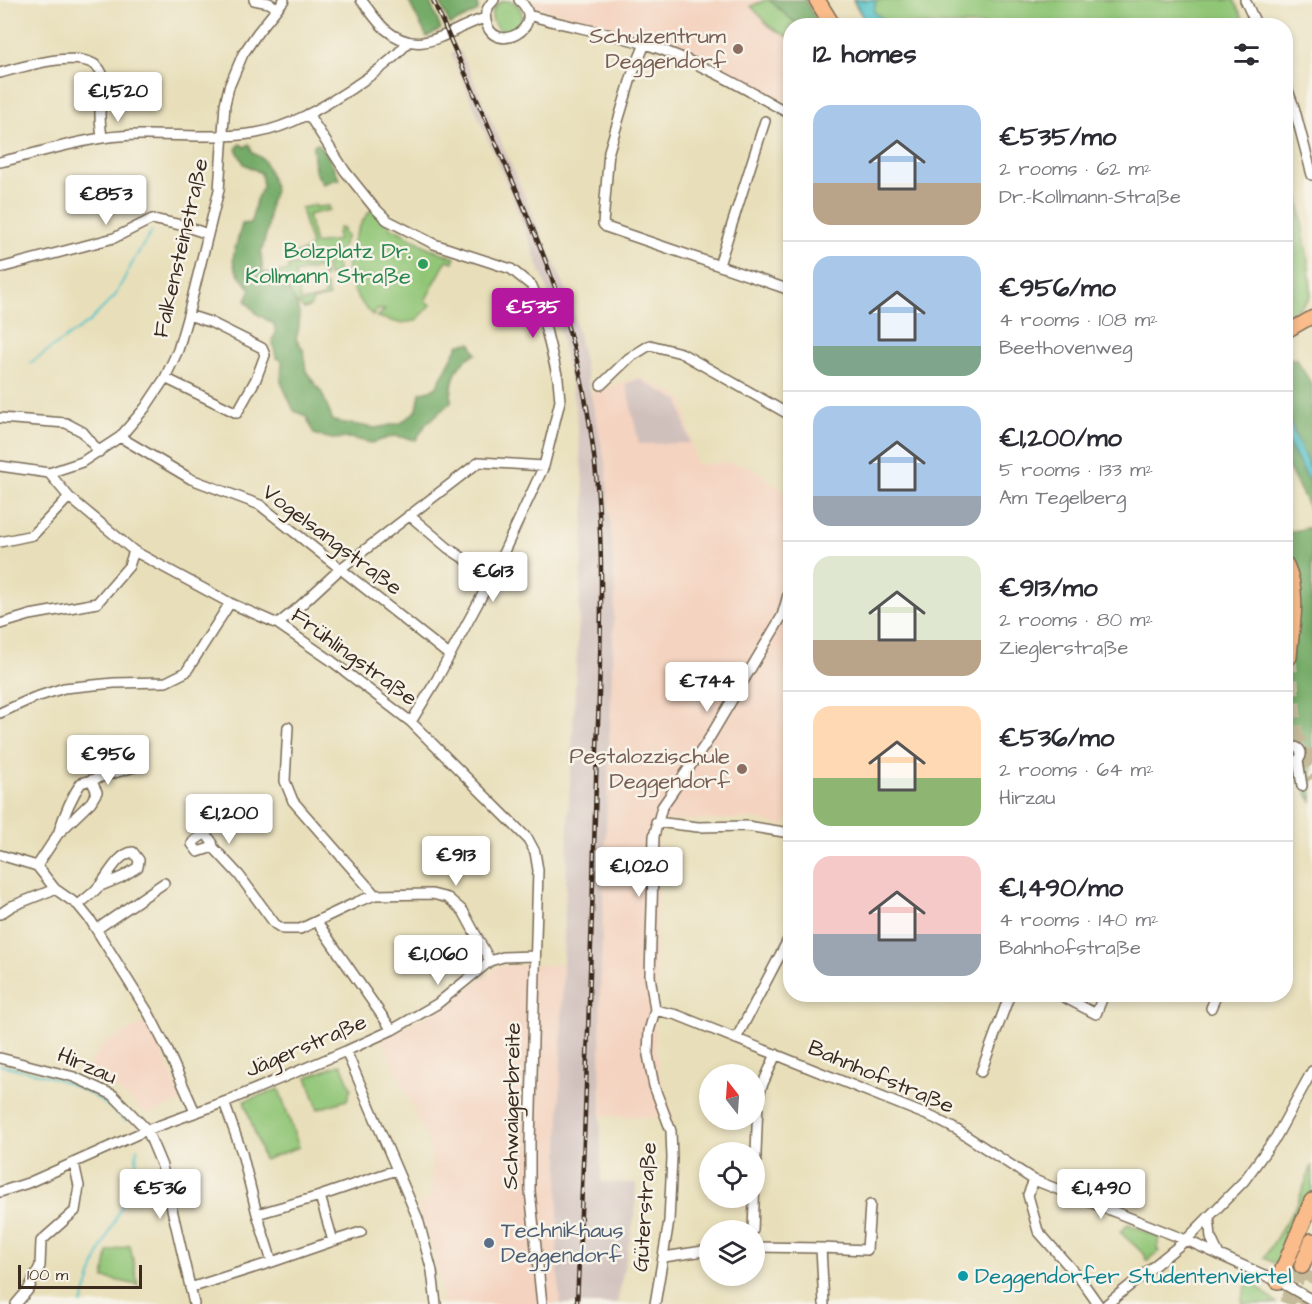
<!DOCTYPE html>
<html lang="en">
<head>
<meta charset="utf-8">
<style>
	:root { --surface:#fff; --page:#f7f7f7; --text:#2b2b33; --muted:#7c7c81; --line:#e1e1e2; --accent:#b5179e }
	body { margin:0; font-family:"Architects Daughter",sans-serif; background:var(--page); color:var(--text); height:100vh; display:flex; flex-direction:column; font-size:22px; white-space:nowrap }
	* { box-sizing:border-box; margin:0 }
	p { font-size:20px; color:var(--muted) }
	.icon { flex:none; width:33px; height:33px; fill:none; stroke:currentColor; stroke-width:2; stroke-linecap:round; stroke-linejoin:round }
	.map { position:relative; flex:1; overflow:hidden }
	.side { position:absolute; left:783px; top:18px; width:510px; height:984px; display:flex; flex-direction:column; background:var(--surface); border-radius:24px; box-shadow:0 3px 9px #0003 }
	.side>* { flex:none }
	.needle { width:39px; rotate:343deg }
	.tools { position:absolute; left:699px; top:1064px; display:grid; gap:12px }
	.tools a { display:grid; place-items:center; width:66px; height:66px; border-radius:50%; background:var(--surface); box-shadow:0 3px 9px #0003; font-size:30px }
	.scale { position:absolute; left:18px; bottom:15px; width:124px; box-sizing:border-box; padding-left:6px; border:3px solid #3b2a1e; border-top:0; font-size:16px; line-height:21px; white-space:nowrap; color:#3b2a1e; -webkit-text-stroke:4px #f7f3e8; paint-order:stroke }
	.price { position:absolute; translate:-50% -51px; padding:0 14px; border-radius:6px; background:#fff; color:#222; font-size:20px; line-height:39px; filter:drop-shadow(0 2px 3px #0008) }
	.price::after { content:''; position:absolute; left:50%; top:36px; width:18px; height:14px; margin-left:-9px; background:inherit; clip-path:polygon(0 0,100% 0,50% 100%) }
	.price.selected { background:var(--accent); color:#fff }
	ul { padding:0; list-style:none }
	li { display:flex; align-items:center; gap:18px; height:150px; padding:0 30px }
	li+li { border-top:2px solid var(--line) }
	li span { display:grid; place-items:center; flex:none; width:168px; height:120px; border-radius:18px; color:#555 }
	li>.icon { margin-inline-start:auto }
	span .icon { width:72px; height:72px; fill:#fffc; stroke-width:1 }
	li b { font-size:26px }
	h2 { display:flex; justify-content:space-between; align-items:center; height:72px; padding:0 30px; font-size:26px }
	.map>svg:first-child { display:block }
	.built { fill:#f4d3c0 }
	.industrial { fill:#d0c0bc }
	.green { fill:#91c677; stroke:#66784a; stroke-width:1.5 }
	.forest { fill:#74ab68; stroke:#586a43; stroke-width:1.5 }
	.water { fill:#54c2c9; stroke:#487674; stroke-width:1.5 }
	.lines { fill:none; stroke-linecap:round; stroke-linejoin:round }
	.stream { stroke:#54c2c9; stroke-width:2 }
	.highway-tunnel { stroke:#c5bb9b; stroke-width:15; stroke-dasharray:15 8; stroke-linecap:butt }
	.minor-casing { stroke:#786955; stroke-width:12 }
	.major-casing { stroke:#786955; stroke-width:15 }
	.highway-casing { stroke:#786955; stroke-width:18 }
	.minor { stroke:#fff; stroke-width:9 }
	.major { stroke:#f9bc8a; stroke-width:12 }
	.highway { stroke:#f9bc8a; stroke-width:15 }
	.rail-casing { stroke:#3b2a1e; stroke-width:4.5 }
	.rail { stroke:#f7f3e8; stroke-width:2; stroke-dasharray:7; stroke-linecap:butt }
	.education-dot { fill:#8d6e63; stroke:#f7f3e8; stroke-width:2 }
	.leisure-dot { fill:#2e9e5b; stroke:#f7f3e8; stroke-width:2 }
	.service-dot { fill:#5c6f8a; stroke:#f7f3e8; stroke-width:2 }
	.culture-dot { fill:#0f9aa8; stroke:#f7f3e8; stroke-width:2 }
	.labels { text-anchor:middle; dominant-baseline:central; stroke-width:5; stroke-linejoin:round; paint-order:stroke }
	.education-label { font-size:22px; fill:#785e54; stroke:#f7f3e8; text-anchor:end }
	.street-label { font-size:22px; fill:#3b2a1e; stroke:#f7f3e8 }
	.leisure-label { font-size:22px; fill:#27864d; stroke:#f7f3e8; text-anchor:end }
	.service-label { font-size:22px; fill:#4e5e75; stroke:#f7f3e8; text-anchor:start }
	.culture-label { font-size:22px; fill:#0d838f; stroke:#f7f3e8; text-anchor:start }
</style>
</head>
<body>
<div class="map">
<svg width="1312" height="1304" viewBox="0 0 1312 1304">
	<rect width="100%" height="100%" fill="#f7f3e8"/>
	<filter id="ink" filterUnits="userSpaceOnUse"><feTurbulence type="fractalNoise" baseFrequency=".0167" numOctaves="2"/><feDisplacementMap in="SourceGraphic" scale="12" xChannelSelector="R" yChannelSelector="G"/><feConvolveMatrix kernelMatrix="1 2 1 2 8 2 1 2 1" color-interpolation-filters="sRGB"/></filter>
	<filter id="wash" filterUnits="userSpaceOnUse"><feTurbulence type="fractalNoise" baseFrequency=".008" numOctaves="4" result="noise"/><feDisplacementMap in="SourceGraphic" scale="24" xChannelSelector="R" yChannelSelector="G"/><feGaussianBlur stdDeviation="1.35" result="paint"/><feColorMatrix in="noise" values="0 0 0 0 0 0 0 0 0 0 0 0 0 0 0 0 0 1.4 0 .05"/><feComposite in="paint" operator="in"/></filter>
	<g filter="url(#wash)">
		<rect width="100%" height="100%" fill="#e8dfba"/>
		<path class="built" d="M 530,0 L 766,0 L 751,7 L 770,27 L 790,38 L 790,104 L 710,59 L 662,39 L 539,8 Z
			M 639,377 L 683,399 L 696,465 L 724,462 L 750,466 L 790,496 L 790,818 L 784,827 L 757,819 L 658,821 L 655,1035 L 659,1073 L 673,1118 L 601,1116 L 600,989 L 615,589 L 606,466 L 591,393 Z
			M 563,964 L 557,1251 L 560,1304 L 442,1304 L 443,1295 L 435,1256 L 417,1205 L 432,1197 L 431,1148 L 382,1040 L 446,1005 L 498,966 Z
			M 144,1023 L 152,1031 L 183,1101 L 147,1115 L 116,1088 L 89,1076 L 85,1071 L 104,1044 Z"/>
		<path class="industrial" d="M 460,50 L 571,301 L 606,466 L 615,590 L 600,989 L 601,1182 L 636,1183 L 635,1213 L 617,1304 L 560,1304 L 557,1251 L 563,964 L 569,800 L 585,502 L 576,410 L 557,315 L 512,196 L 451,53 Z
			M 639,379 L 679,401 L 690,443 L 639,444 L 626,384 Z"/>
		<path class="green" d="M 766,0 L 769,0 L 798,25 L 790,26 L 790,38 L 770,27 L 751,6 Z
			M 853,0 L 1234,0 L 1246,25 L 867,25 Z
			M492 16a15 15 0 1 1 30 0a15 15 0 1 1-30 0Z
			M 1286,124 C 1291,151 1312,277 1311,295 C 1306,305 1294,310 1286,315 Z
			M 315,205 L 316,207 L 329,206 L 330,210 L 308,215 L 315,244 L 338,240 L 337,233 L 339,228 L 344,229 L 343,233 L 347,236 L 338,257 L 337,274 L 328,276 L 323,254 L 288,261 L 286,256 L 304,251 L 311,246 L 301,208 Z
			M 371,210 L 391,227 L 391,229 L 395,229 L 427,247 L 455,258 L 453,262 L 447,260 L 425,301 L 431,305 L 416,321 L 399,323 L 377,317 L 385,310 L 377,310 L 373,316 C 350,293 340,269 354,239 C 360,226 361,221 371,210 Z
			M 321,263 L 325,277 L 323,277 L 320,268 L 295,273 L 301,302 L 324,297 L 324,285 L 326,285 L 329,297 L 312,301 L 311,306 L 304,309 L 294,300 L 277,272 L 288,271 L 288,266 L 301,264 L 302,267 Z
			M 341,1064 L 351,1088 L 347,1100 L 318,1109 L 307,1077 Z
			M 279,1089 L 299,1147 L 264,1160 L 244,1101 Z
			M 1312,1165 L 1312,1193 L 1280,1266 L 1264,1258 L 1297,1204 Z
			M 1128,1224 L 1159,1237 L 1157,1249 L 1159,1251 L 1148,1261 L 1146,1261 L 1145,1255 L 1120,1232 Z
			M 130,1245 L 138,1285 L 104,1278 L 108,1252 Z
			M 1248,1278 L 1277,1304 L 1243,1304 L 1242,1300 Z"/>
		<path class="forest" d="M 408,0 L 429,0 L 441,29 L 427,37 Z
			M 439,0 L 477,0 L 478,11 L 450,25 Z
			M 769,0 L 805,0 L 819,25 L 798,25 Z
			M 317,143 L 329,157 L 340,180 L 337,179 L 323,184 L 315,171 L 313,146 Z
			M 240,144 L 245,147 L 249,144 L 253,153 L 263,159 L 270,173 L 275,191 L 270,203 L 268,227 L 261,253 L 263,273 L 276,273 C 293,298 306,307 296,339 L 303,349 L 306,371 L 322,393 L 333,421 L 376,428 L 401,423 L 417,410 L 420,393 L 436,388 L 459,344 L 471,343 L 476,354 C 455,361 451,382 451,402 L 426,424 L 416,440 L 394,436 L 372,443 L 350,438 L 332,439 L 314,434 L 306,416 L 294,411 L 281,382 L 282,361 L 276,357 L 272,340 L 276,333 L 274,324 L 257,314 L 246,301 L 251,289 C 224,262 234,258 242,224 L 251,223 L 256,200 L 263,186 L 261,173 L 244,164 L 236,149 Z
			M 1286,358 L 1296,359 L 1312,385 L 1312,472 L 1297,440 L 1286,410 Z
			M 1286,439 L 1312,487 L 1312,513 L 1286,463 Z
			M 1312,527 L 1312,666 L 1310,681 L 1312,695 L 1312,802 L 1305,791 L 1309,755 L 1302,741 L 1286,741 L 1286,659 L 1295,576 L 1286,556 L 1286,531 L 1289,532 Z"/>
		<path class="water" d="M 854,0 L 876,0 L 874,12 L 891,25 L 867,25 Z
			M 1286,410 L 1297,440 L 1312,472 L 1312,487 L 1286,439 Z"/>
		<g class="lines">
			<path class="stream" d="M 30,363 L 89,322 L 115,296 L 135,258 L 152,231
				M 0,1065 C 50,1075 89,1085 126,1121
				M 82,1304 L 98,1256 L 135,1177 L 137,1148"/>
		</g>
	</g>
	<g filter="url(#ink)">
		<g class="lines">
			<path class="highway-tunnel" d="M 1289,657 L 1296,739
				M 1293,731 L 1312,764
				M 1298,756 L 1312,779
				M 1287,1304 L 1302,1266
				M 1300,1304 L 1312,1272"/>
			<g class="minor-casing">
				<path id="minor" d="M 254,0 L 269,3 L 277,8
					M 361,0 C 369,9 376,21 385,29 C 421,60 448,29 485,18
					M 494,0 C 488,6 484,12 486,21 C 493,57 550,27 519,0
					M 1245,0 L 1257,26
					M 528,15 C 566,26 606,32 645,44 C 696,60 744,88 790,114
					M 645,44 L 632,75 L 609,151 L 603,224 L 606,227 L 790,290
					M 0,73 C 22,67 96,43 103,77 C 106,90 100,102 100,114 C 100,122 101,130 102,138
					M 1286,85 L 1294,107 L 1312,175
					M 308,114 L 345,171 L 373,206 L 387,220 L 434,244 L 511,269 L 532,286 L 540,305 L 558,379 L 560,401 L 544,466 L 492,577 L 437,679 L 411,722
					M 0,162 C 34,154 68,143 102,138 C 153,130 205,141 256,133 C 290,127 323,107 351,89 C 371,75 392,62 407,43
					M 719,265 L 765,121
					M 0,268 L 114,238 L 152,219 L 181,225 L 208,234
					M 165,378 L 237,413 L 256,379 L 265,355 L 262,348 L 210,322 L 188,315
					M 601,385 L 629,358 L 650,345 L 681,353 L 790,415
					M 0,418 L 66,423 L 83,432 L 99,452
					M 120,437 L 191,479 L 260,505 L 449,655
					M 0,466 L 49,473 L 82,462 L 120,437 L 145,408 L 165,378 L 178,350 L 188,315 L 219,190 L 225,104 L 229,87 L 243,54 L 258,32 L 284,0
					M 49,473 L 69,497 L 134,551 L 230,603 L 278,624 L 329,659 L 411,722 L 528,839 L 535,852 L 538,870 L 530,1142 L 530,1191 L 542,1304
					M 409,515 L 448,548 L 492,577
					M 0,542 L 33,535 L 69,497
					M 0,624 L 30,615 L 97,603 L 129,566 L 134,551
					M 278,624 L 300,606 L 340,569 L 479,462 L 544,466
					M 0,713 L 33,698 L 64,688 L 114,683 L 166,682 L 186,672 L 230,603
					M 288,727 L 285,781 L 293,801 L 375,895
					M1287 754a7 7 0 1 1 14 0a7 7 0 1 1-14 0Z
					M 1298,760 L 1302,786
					M 91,780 L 141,765
					M 656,822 L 698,827 L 747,826 L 790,833
					M 213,847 L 198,852 L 192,844 L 193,842 L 204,834 L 206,834 L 212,842 L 213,847 L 239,875 L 275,924 L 283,929 L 300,929 L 357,902 L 375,895 L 432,894 L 448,898 L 463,911 L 490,961
					M 0,855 L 37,866 L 55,889 L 78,905 L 91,921 L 149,1014 L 167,1049 L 195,1112
					M 37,866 L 58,834 L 91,802 L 97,792 L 91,780 L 81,783 C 70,799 64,815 58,834
					M 78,905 C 85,899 94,893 100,885 C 109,874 118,854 133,852 L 139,860 L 138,867 L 122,877 L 98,887
					M 0,914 L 12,906 L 55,889
					M 317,922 L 392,1030
					M 97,929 L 164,883
					M 1058,994 L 1096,1014 L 1104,994
					M 1211,1008 L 1217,994
					M 655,1010 L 677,1015 L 934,1118 L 957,1130 L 1034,1180 L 1186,1240 L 1284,1284 L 1312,1300
					M 736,1039 L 790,936
					M 346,1051 L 418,1219 L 432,1271 L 436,1304
					M 0,1058 L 74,1077 L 113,1095 L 147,1130 L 162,1166 L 194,1304
					M 981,1072 L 1010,994
					M 1034,1180 L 1028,1195 L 1038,1231 L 1081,1280 L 1098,1304
					M 0,1192 L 28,1183 L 147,1130 L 227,1101 L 346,1051 L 392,1030 L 437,1004 L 490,961 L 503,957 L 534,956
					M 320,1196 L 396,1170
					M 257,1214 L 320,1196 L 333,1241 L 272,1262
					M 1209,1216 L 1211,1238 L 1219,1255
					M 753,1230 L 758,1102 L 761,1088 L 776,1054
					M 333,1241 L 361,1232
					M 754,1247 L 821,1248 L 824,1304
					M 821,1248 L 867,1250 L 870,1205
					M 664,1257 L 710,1250
					M 190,1288 L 272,1262 L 257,1214 L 242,1153 L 224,1102
					M 16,1304 L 28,1290 L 40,1266 L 41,1241 L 75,1211 L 79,1186 L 74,1163
					M 655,1304 L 669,1221 L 672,1158 L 671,1131 L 654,1086 L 648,1055 L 649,1031 L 655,1010 L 650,976 L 654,836 L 662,807 L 707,742 L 782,616 L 790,588
					M 1107,1304 L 1186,1240 L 1244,1181 L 1276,1137 L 1312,1071"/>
			</g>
			<g class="major-casing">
				<path id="major" d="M 1286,332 L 1312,317"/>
			</g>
			<g class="highway-casing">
				<path id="highway" d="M 817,0 L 833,26
					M 1286,565 C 1300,595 1291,626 1289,657
					M 1302,1266 L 1312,1241
					M 1278,1281 L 1312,1201"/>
			</g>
			<use href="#minor" class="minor"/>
			<use href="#major" class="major"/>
			<use href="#highway" class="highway"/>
			<g class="rail-casing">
				<path id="rail" d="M 433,0 C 454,47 474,94 495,141 C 529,217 562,293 580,374 C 611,507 600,646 596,781 C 591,956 585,1130 577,1304"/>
			</g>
			<use href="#rail" class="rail"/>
		</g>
	</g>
	<g class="education-dot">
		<circle cx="738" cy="49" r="6"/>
		<circle cx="742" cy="769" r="6"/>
	</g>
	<circle class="leisure-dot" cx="423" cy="264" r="6"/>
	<circle class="service-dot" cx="489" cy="1243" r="6"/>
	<circle class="culture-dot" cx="963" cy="1276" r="6"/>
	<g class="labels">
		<g class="education-label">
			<text x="726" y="36">Schulzentrum<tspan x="726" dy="25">Deggendorf</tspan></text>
			<text x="730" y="756">Pestalozzischule<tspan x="730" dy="25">Deggendorf</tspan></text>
		</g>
		<g class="street-label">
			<text transform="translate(181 248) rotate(-77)">Falkensteinstraße</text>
			<text transform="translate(332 540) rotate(37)">Vogelsangstraße</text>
			<text transform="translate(354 657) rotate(36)">Frühlingstraße</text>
			<text transform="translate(306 1046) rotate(-23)">Jägerstraße</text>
			<text transform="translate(87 1066) rotate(23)">Hirzau</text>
			<text transform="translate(881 1077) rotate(23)">Bahnhofstraße</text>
			<text transform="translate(512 1106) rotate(-89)">Schwaigerbreite</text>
			<text transform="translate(645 1207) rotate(-86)">Güterstraße</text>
		</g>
		<g class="leisure-label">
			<text x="411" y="251">Bolzplatz Dr.<tspan x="411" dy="25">Kollmann Straße</tspan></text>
		</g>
		<g class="service-label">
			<text x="501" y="1230">Technikhaus<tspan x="501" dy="25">Deggendorf</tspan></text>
		</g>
		<g class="culture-label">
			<text x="975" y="1276">Deggendorfer Studentenviertel</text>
		</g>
	</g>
</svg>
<div class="tools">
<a><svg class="needle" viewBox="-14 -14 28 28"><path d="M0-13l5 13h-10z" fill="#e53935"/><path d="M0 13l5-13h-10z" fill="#7c7c81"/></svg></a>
<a><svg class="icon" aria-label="locate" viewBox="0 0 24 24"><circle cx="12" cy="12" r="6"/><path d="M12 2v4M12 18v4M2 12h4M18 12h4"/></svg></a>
<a><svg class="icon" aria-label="layers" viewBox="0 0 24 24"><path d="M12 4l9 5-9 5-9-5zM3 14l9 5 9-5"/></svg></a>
</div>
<div class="scale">100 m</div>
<b class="price" style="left:118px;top:123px">€1,520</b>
<b class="price" style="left:106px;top:226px">€853</b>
<b class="price selected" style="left:533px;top:339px">€535</b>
<b class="price" style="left:493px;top:603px">€613</b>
<b class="price" style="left:707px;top:713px">€744</b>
<b class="price" style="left:108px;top:786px">€956</b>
<b class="price" style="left:229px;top:845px">€1,200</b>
<b class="price" style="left:456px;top:887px">€913</b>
<b class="price" style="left:639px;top:898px">€1,020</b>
<b class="price" style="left:438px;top:986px">€1,060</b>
<b class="price" style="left:160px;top:1220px">€536</b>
<b class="price" style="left:1101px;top:1220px">€1,490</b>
<section class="side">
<h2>12 homes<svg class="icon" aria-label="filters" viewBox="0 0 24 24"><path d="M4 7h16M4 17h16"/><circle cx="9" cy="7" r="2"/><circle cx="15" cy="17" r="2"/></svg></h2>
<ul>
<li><span style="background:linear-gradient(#a9c7e8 65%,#b9a48a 0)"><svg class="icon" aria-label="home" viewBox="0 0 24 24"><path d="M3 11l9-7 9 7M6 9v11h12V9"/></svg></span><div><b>€535/mo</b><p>2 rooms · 62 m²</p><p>Dr.-Kollmann-Straße</p></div></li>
<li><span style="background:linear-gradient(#a9c7e8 75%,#7fa58c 0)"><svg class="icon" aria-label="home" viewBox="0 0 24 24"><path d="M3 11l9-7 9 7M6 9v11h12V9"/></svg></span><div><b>€956/mo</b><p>4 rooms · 108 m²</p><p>Beethovenweg</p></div></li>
<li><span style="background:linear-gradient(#a9c7e8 75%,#9aa5b1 0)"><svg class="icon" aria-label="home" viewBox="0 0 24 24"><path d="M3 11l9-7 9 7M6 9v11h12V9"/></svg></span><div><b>€1,200/mo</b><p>5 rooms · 133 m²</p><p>Am Tegelberg</p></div></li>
<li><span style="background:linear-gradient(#dfe7d0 70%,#b9a48a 0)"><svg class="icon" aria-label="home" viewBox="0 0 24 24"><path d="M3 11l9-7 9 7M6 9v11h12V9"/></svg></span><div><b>€913/mo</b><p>2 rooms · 80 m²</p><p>Zieglerstraße</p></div></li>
<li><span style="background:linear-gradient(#ffd9b3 60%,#8fb573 0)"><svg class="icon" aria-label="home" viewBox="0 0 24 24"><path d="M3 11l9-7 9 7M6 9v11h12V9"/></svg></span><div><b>€536/mo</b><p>2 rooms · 64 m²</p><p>Hirzau</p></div></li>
<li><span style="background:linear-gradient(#f6c9c9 65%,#9aa5b1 0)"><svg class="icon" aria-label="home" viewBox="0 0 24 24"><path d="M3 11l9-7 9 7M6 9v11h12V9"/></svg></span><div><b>€1,490/mo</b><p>4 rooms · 140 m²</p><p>Bahnhofstraße</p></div></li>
</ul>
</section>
</div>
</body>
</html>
